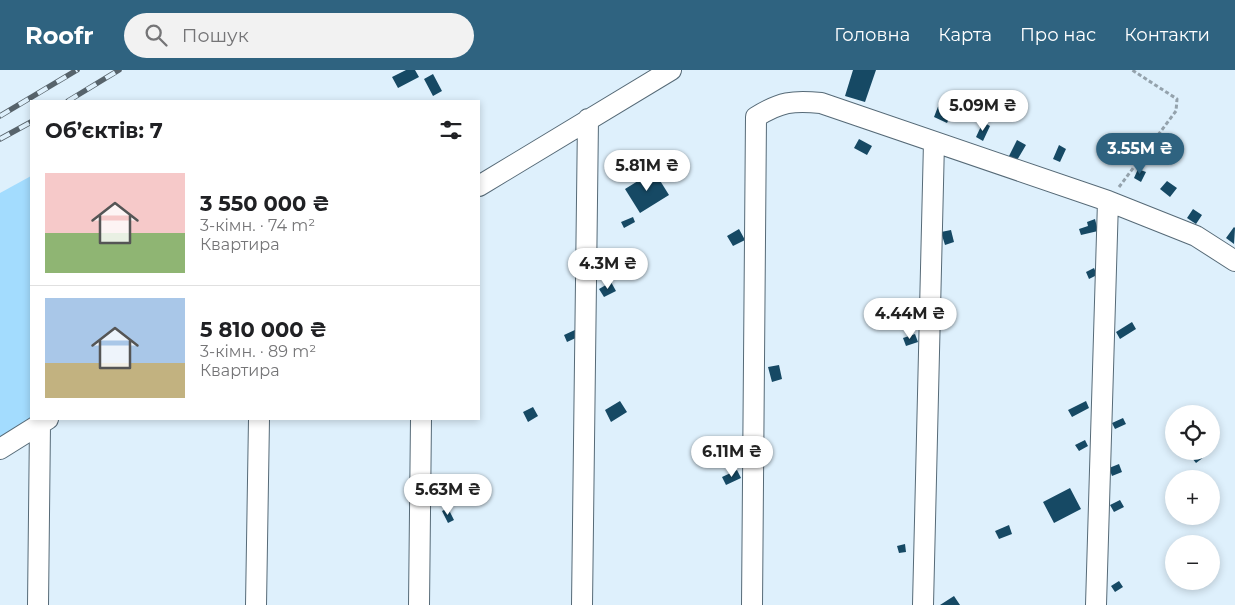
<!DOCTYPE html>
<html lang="uk">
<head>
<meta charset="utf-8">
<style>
	:root { --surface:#fff; --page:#f2f2f2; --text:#202124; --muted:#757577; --line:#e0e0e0; --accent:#2f6380 }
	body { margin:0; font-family:Montserrat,sans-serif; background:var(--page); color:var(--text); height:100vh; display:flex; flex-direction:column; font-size:19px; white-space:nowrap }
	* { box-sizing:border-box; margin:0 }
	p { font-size:16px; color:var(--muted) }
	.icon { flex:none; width:28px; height:28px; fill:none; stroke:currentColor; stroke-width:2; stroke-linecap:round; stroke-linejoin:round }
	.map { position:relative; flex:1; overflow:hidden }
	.panel { position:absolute; left:30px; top:30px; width:450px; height:320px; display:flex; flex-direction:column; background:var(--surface); border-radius:0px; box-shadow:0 2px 8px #0003 }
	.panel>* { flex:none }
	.buttons { position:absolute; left:1165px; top:335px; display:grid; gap:10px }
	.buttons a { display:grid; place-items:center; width:55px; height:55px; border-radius:50%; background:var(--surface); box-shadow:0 2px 8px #0003; font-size:25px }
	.price { position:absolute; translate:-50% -42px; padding:0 11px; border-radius:18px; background:#fff; color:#222; font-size:16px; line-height:32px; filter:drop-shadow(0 1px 2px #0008) }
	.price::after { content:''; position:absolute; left:50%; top:30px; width:15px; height:11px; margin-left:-8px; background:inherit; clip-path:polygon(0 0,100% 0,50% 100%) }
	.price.on { background:var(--accent); color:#fff }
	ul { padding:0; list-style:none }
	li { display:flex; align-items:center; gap:15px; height:125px; padding:0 15px }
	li+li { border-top:1px solid var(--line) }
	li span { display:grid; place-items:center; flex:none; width:140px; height:100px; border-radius:0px; color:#555 }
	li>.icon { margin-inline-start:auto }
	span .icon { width:60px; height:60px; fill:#fffc; stroke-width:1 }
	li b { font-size:21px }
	h2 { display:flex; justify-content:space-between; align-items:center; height:60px; padding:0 15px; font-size:21px }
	header { display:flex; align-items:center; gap:30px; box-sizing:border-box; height:70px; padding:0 25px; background:var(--accent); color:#fff }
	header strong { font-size:24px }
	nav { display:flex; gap:28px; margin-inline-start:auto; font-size:18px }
	.search { width:350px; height:45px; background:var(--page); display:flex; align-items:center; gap:12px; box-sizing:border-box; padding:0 18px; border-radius:28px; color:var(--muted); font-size:19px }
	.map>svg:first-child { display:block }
	.green { fill:#a3dcfe }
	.building { fill:#164964 }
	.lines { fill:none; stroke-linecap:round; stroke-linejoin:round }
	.minor-casing { stroke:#566a77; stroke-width:22 }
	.path { stroke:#94a2ac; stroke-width:3; stroke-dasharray:4 2.5; stroke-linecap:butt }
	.minor { stroke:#fff; stroke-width:20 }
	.rail-casing { stroke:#57636b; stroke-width:5.5 }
	.rail { stroke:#def0fc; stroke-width:4; stroke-dasharray:11; stroke-linecap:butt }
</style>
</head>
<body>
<header>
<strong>Roofr</strong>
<div class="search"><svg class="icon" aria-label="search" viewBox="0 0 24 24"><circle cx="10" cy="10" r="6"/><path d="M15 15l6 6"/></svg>Пошук</div>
<nav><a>Головна</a><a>Карта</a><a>Про нас</a><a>Контакти</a></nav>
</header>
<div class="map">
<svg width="1235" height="535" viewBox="0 0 1235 535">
	<rect width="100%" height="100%" fill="#def0fc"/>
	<path class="green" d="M 31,106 L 31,349 L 0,373 L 0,123 Z"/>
	<path class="building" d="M 406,0 L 415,0 L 419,7 L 398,18 L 392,7 Z
		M 853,0 L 876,0 L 865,32 L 845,26 Z
		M 433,4 L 442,21 L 433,26 L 424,9 Z
		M 939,34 L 953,40 L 947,53 L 934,47 Z
		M 983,52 L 990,56 L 983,71 L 976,67 Z
		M 859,69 L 872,76 L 867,85 L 854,78 Z
		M 1017,70 L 1026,75 L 1016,92 L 1008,88 Z
		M 1059,75 L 1066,79 L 1060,92 L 1053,89 Z
		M 1138,99 L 1146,102 L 1141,112 L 1134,108 Z
		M 654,101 L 669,125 L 640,143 L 625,119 Z
		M 1167,111 L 1177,118 L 1170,127 L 1160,119 Z
		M 1193,139 L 1202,145 L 1196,154 L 1187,148 Z
		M 633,147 L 635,152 L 624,158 L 621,152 Z
		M 1095,149 L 1098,161 L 1081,165 L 1079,159 L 1088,156 L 1087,152 Z
		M 1234,157 L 1235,158 L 1234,174 L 1226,168 Z
		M 739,159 L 745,170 L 733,176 L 727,166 Z
		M 951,160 L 954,172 L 945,175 L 941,162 Z
		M 1094,198 L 1097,205 L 1089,209 L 1086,202 Z
		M 611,212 L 616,221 L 604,227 L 599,219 Z
		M 1132,252 L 1136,259 L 1120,269 L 1116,262 Z
		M 577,259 L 580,266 L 567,272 L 564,265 Z
		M 915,264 L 918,272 L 906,276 L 903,268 Z
		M 779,295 L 782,309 L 772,312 L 768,297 Z
		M 620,331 L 627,342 L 611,352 L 605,340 Z
		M 1086,331 L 1089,338 L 1072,347 L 1068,340 Z
		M 533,337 L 538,346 L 528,352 L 523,342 Z
		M 1123,348 L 1126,354 L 1115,359 L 1112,353 Z
		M 1085,370 L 1088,376 L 1079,381 L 1075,375 Z
		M 1190,381 L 1199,381 L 1204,387 L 1196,393 L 1188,383 Z
		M 1119,394 L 1122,402 L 1112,406 L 1109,398 Z
		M 737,400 L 741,408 L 726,415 L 722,407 Z
		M 464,405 L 471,417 L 440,435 L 433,423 Z
		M 1070,418 L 1081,439 L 1054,453 L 1043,432 Z
		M 1120,430 L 1124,437 L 1114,442 L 1110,435 Z
		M 448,438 L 454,450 L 448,453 L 442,441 Z
		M 1009,455 L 1012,464 L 999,469 L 995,461 Z
		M 905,474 L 906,482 L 899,483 L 897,476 Z
		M 1119,511 L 1123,517 L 1115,522 L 1111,516 Z
		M 954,526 L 960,535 L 940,535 Z"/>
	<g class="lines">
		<g class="minor-casing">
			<path id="minor" d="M 479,116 L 671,0
				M 0,379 L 48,349
				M 38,535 L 40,354
				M 256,535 L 259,349
				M 419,535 L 421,349
				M 582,535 L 588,49
				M 752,535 L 756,47 C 780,32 793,30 821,33 L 1108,131 L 1196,166 L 1235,191
				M 923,535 L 934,72
				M 1096,535 L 1108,131"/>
		</g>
		<path class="path" d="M 1119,117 L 1176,41 L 1177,29 L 1132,0"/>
		<use href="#minor" class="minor"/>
		<g class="rail-casing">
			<path id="rail" d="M 68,31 L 119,0
				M 0,46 L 77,0
				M 0,69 L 31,52"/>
		</g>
		<use href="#rail" class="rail"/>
	</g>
</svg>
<div class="buttons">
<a><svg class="icon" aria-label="locate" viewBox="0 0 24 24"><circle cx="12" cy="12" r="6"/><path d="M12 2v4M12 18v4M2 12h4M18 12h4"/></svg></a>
<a>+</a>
<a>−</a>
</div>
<b class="price" style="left:983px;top:62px">5.09M ₴</b>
<b class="price on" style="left:1140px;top:105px">3.55M ₴</b>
<b class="price" style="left:647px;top:122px">5.81M ₴</b>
<b class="price" style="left:608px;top:220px">4.3M ₴</b>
<b class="price" style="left:910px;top:270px">4.44M ₴</b>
<b class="price" style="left:732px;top:408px">6.11M ₴</b>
<b class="price" style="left:448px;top:446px">5.63M ₴</b>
<section class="panel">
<h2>Об’єктів: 7<svg class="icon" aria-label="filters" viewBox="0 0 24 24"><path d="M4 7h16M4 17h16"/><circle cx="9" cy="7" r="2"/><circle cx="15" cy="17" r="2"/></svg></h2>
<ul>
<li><span style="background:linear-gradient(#f6c9c9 60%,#8fb573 0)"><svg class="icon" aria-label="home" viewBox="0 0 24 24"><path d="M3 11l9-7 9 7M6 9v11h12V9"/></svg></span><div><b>3 550 000 ₴</b><p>3-кімн. · 74 m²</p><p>Квартира</p></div></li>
<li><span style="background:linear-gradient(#a9c7e8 65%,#c2b280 0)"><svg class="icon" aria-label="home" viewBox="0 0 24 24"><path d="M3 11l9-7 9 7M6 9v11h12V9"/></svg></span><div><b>5 810 000 ₴</b><p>3-кімн. · 89 m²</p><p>Квартира</p></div></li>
</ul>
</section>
</div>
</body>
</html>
